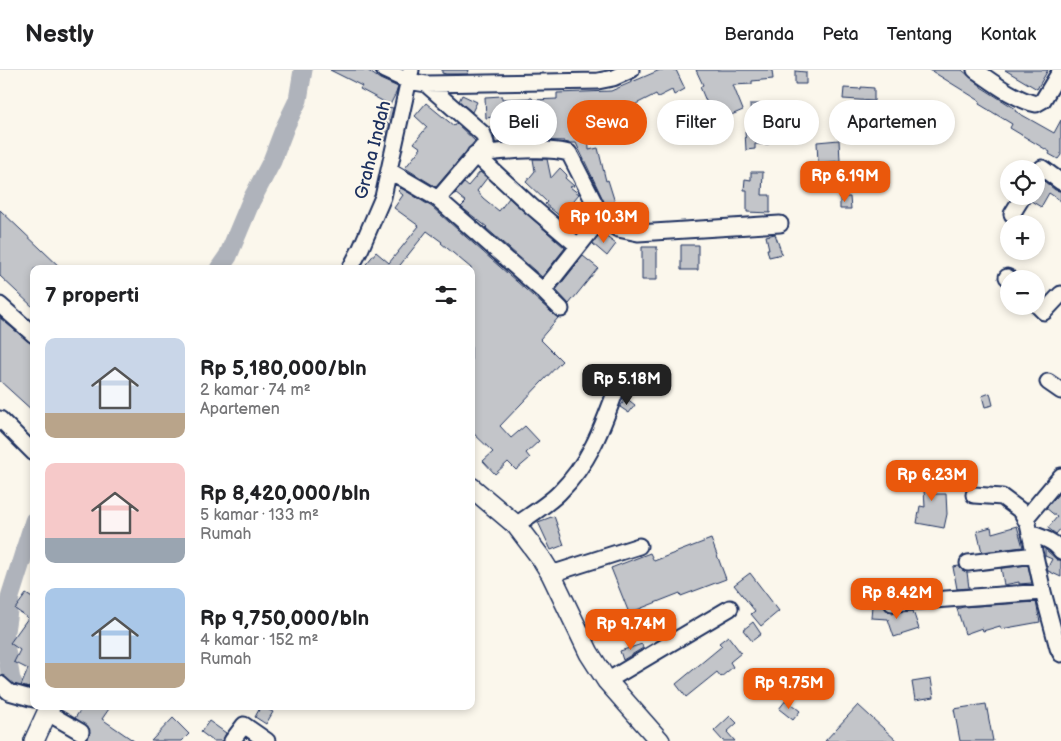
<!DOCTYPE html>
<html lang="id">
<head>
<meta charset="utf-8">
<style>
	:root { --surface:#fff; --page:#f2f2f2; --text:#202124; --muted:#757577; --line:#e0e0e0; --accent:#ea580c }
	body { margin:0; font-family:"Balsamiq Sans",sans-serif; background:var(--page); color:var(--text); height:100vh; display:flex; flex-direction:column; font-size:19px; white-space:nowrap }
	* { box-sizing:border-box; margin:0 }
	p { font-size:16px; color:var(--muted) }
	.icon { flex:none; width:28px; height:28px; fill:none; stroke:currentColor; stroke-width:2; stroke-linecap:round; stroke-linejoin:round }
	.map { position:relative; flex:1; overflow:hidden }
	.side { position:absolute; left:30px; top:195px; width:445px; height:445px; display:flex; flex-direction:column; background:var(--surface); border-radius:10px; box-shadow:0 2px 8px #0003 }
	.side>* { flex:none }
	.top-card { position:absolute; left:490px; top:30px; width:475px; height:45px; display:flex; gap:10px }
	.fabs { position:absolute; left:1000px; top:90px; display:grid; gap:10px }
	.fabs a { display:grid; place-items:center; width:45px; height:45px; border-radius:50%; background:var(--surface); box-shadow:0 2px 8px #0003; font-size:25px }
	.price { position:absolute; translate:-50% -42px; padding:0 11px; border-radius:10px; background:var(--accent); color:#fff; font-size:16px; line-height:32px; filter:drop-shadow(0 1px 2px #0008) }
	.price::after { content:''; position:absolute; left:50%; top:30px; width:15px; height:11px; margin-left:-8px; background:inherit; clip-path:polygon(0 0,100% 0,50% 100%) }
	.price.on { background:#222; color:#fff }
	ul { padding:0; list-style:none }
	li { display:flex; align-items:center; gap:15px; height:125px; padding:0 15px }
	li span { display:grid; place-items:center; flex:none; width:140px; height:100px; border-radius:10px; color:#555 }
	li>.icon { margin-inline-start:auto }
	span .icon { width:60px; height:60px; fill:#fffc; stroke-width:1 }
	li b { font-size:21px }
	h2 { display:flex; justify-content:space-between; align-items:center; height:60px; padding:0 15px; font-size:21px }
	.pill { padding:0 18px; border-radius:22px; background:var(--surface); box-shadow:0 2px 8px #0003; font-size:18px; line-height:45px }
	.pill.on { background:var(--accent); color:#fff }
	header { display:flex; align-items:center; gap:30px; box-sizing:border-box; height:70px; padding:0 25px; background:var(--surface); border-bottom:1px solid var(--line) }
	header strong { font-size:24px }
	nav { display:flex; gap:28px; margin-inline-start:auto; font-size:18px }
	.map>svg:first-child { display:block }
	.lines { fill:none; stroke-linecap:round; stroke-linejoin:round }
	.river { stroke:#afb3bb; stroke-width:19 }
	.building { fill:#c3c5c9; stroke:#1b2f5e }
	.minor-casing { stroke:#1b2f5e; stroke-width:19 }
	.major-casing { stroke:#1b2f5e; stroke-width:22 }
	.minor { stroke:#fbf7ec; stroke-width:15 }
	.major { stroke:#fbf7ec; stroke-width:19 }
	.labels { text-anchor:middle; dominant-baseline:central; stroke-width:4; stroke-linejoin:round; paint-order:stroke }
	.street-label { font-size:18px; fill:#1b2f5e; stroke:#fbf7ec }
</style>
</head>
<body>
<header>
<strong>Nestly</strong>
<nav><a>Beranda</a><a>Peta</a><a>Tentang</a><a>Kontak</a></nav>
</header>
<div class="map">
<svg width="1061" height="671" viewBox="0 0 1061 671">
	<rect width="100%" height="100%" fill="#fbf7ec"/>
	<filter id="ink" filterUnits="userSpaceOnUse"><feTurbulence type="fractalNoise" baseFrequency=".02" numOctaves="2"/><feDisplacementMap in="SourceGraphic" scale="10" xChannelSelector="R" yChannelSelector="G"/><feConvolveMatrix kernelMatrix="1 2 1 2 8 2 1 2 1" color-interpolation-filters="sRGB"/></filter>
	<g filter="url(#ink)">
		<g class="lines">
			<path class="river" d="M 219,199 L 228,186 L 251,131 L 272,91 L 285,57 L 298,30 L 303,0
				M 13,613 L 11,610 L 4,568 L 10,527 L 34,451"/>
		</g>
		<path class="building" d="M 330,0 L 367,0 L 380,9 L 398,17 L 396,23 L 390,35 L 360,19 L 362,16 Z
			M 442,0 L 469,0 L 468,4 L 446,4 L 442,3 Z
			M 660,0 L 676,0 L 685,19 L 674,25 L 672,20 L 658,27 L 656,24 L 620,42 L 615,32 L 587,33 L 589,80 L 598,78 L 606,111 L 608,110 L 618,142 L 611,143 L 609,142 L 576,73 L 569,73 L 564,72 L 564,71 L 536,70 L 495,73 L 493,47 L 486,48 L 485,27 L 502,26 L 502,29 L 532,28 L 533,30 L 557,29 L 557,23 L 611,21 Z
			M 696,0 L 772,0 L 773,9 L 752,11 L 752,14 L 733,15 L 743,40 L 715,52 L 700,17 L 703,15 Z
			M 930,0 L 962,0 L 981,16 L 981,17 L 1016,39 L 1015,41 L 1054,63 L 1061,50 L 1061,85 L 1058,89 L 1049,84 L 1050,82 L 1010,58 L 1012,54 L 979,34 L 980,31 Z
			M 1005,0 L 1048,0 L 1037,19 Z
			M 795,1 L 806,2 L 806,14 L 795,14 Z
			M 861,17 L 874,18 L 874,31 L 843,29 L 844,18 L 861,19 Z
			M 462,25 L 477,32 L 472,42 L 459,31 Z
			M 426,33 L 454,56 L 456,53 L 475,71 L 436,117 L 405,98 L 421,78 L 414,73 L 427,57 L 415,46 Z
			M 750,34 L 769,34 L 769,74 L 755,74 L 755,79 L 746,80 L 745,61 L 751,61 Z
			M 384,36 L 393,38 L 390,50 L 381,47 Z
			M 383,52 L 390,54 L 386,71 L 379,69 Z
			M 839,70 L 840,91 L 818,93 L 817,72 Z
			M 533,89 L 547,89 L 551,108 L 560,98 L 567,105 L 565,108 L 574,116 L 570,117 L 579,124 L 569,136 L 586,150 L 577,160 L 545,134 L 547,132 L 526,112 L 535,101 Z
			M 480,102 L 487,108 L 477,121 L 483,128 L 499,141 L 509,128 L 565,178 L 542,207 L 486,158 L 487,157 L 461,137 L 466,132 L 455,123 L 464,113 L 468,116 Z
			M 751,102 L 763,102 L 762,125 L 770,125 L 770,143 L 747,142 L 747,120 L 744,120 L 745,109 L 751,110 Z
			M 1044,111 L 1055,120 L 1061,121 L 1061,131 L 1049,123 L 1041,137 L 1031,131 L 1033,126 L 1036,126 L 1036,115 Z
			M 401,118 L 432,137 L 558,248 L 540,269 L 562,291 L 500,356 L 511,368 L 525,356 L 539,371 L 526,383 L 530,388 L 516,400 L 508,392 L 495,404 L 483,391 L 493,382 L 471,361 L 471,198 L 441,173 L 442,172 L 427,161 L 397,199 L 362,199 L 376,182 L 389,193 L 419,156 L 394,138 L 403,125 L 398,121 Z
			M 840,127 L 850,127 L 851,139 L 840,139 Z
			M 0,140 L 62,199 L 34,199 L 34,238 L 0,206 Z
			M 601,163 L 616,174 L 607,186 L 593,174 Z
			M 775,164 L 782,184 L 769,187 L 767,179 L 769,179 L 766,166 Z
			M 681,175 L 698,175 L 698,200 L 681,200 Z
			M 642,177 L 657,177 L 657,210 L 642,210 Z
			M 583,186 L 598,198 L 569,234 L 556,220 Z
			M 0,248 L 34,276 L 34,342 L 0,311 Z
			M 990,323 L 993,335 L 985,337 L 982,326 Z
			M 626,328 L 635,335 L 629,343 L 620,337 Z
			M 923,397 L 937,399 L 933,424 L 946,424 L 947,444 L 944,458 L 917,453 L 920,436 L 925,437 L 924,420 L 920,420 Z
			M 1061,421 L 1061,458 L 1056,464 L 1048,458 L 1057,447 L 1046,438 Z
			M 554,446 L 564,475 L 551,480 L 538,452 Z
			M 1017,456 L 1023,477 L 982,482 L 977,461 L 991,457 L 992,463 Z
			M 711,469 L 726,509 L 681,526 L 680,523 L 629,543 L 611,498 L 650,483 L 654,491 Z
			M 1045,479 L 1057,490 L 1061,490 L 1061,507 L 1048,501 L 1047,499 L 1052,489 L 1045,486 Z
			M 1028,495 L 1032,513 L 1019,514 L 1019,512 L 1004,515 L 1001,498 Z
			M 959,496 L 961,499 L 967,502 L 969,518 L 957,519 L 953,497 Z
			M 750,503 L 779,541 L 761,556 L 751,544 L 755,541 L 734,515 Z
			M 26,524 L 34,529 L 34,608 L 29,618 L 21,616 L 28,599 L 14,592 L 20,580 L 10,573 L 28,548 L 15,539 Z
			M 1036,532 L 1040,552 L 1001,559 L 1000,556 L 983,561 L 982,558 L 965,564 L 957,539 L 963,537 Z
			M 872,535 L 883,536 L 888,541 L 892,542 L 892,544 L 899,542 L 913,541 L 919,559 L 894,567 L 888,549 L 871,548 Z
			M 753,552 L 761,564 L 752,571 L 743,560 Z
			M 728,566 L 741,583 L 730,592 L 733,597 L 721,607 L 717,602 L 686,627 L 676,614 L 722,576 L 719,573 Z
			M 642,574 L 643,578 L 623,590 L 620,581 Z
			M 791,601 L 802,609 L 794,621 L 783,613 Z
			M 931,609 L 934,627 L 915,630 L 912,612 Z
			M 786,630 L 800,641 L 793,650 L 779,639 Z
			M 986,634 L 993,671 L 960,671 L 954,639 Z
			M 858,635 L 897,671 L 825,671 Z
			M 83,636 L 111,636 L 102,649 L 134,671 L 83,671 L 89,666 L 89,658 L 75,648 Z
			M 261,636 L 273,642 L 266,654 L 255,647 Z
			M 730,646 L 737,653 L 727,662 L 735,671 L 723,671 L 714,661 Z
			M 173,648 L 189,664 L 182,671 L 151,671 Z
			M 209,651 L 226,663 L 223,671 L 213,671 L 201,662 Z"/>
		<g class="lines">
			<g class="minor-casing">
				<path id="minor" d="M 384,0 L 408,11 L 426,14 L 598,11 L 613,8 L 631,0
					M 975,0 C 994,13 1014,29 1036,34 L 1043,30 L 1061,0
					M 426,14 L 483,64 L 486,73 L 438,129
					M 475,84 C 502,82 544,76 569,83 L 598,140 L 601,148 L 543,221
					M 475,84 L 531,136 L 578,176
					M 390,101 L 438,129 L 543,221 L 561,239
					M 1036,106 L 1042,98 L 1061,112
					M 1012,144 L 1023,126
					M 601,148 L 618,159 L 638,163 L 780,154
					M 350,199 L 361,178 L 383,127 L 411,0
					M 1007,207 L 1010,209
					M 1036,234 L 1044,242 L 1061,224
					M 0,235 L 34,265
					M 1048,312 L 1061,321
					M 0,349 L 34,383
					M 974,425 L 1002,427 L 1021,441 L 1028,454 L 1030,463
					M 1025,449 L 1061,406
					M 516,455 C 530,445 547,435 559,423 C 589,393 601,361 615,323
					M 1061,481 C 1054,471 1041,467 1030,463 L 1043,522 L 1058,578 L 1061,584
					M 968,493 L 1035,485
					M 551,504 L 639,476
					M 892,533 L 1043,522
					M 607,611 L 730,538
					M 0,614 L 9,622 L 34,629
					M 48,643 L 81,662
					M 232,671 L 244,655 L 267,671"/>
			</g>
			<g class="major-casing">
				<path id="major" d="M 471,417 L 516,455 L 541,488 L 551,504 L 589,583 L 607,611 L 660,671
					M 34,671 L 50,636"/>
			</g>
			<use href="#minor" class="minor"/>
			<use href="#major" class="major"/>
		</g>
	</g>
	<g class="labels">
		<g class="street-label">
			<text transform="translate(373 80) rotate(-76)">Graha Indah</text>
		</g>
	</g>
</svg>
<div class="fabs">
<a><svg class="icon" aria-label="locate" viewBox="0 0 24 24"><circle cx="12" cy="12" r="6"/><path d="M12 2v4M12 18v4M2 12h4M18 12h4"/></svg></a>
<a>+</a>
<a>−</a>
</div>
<b class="price" style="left:845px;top:133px">Rp 6.19M</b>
<b class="price" style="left:604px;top:174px">Rp 10.3M</b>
<b class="price on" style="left:627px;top:336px">Rp 5.18M</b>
<b class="price" style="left:932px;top:432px">Rp 6.23M</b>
<b class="price" style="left:897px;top:550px">Rp 8.42M</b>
<b class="price" style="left:631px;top:581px">Rp 9.74M</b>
<b class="price" style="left:789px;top:640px">Rp 9.75M</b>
<div class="top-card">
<a class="pill">Beli</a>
<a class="pill on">Sewa</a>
<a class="pill">Filter</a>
<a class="pill">Baru</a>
<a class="pill">Apartemen</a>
</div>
<section class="side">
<h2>7 properti<svg class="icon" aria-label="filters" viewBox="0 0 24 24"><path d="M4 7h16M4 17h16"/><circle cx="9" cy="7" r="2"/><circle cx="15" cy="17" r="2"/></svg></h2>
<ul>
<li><span style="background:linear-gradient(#c9d6e8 75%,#b9a48a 0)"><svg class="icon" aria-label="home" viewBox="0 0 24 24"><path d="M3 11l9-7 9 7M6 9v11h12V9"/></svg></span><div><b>Rp 5,180,000/bln</b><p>2 kamar · 74 m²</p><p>Apartemen</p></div></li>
<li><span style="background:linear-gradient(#f6c9c9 75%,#9aa5b1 0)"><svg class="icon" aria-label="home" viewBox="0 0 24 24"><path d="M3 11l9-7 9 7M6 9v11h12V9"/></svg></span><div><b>Rp 8,420,000/bln</b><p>5 kamar · 133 m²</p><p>Rumah</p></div></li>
<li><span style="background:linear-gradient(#a9c7e8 75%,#b9a48a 0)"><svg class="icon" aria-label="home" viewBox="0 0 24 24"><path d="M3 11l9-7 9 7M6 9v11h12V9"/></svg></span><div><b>Rp 9,750,000/bln</b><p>4 kamar · 152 m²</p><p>Rumah</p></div></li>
</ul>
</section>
</div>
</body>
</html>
